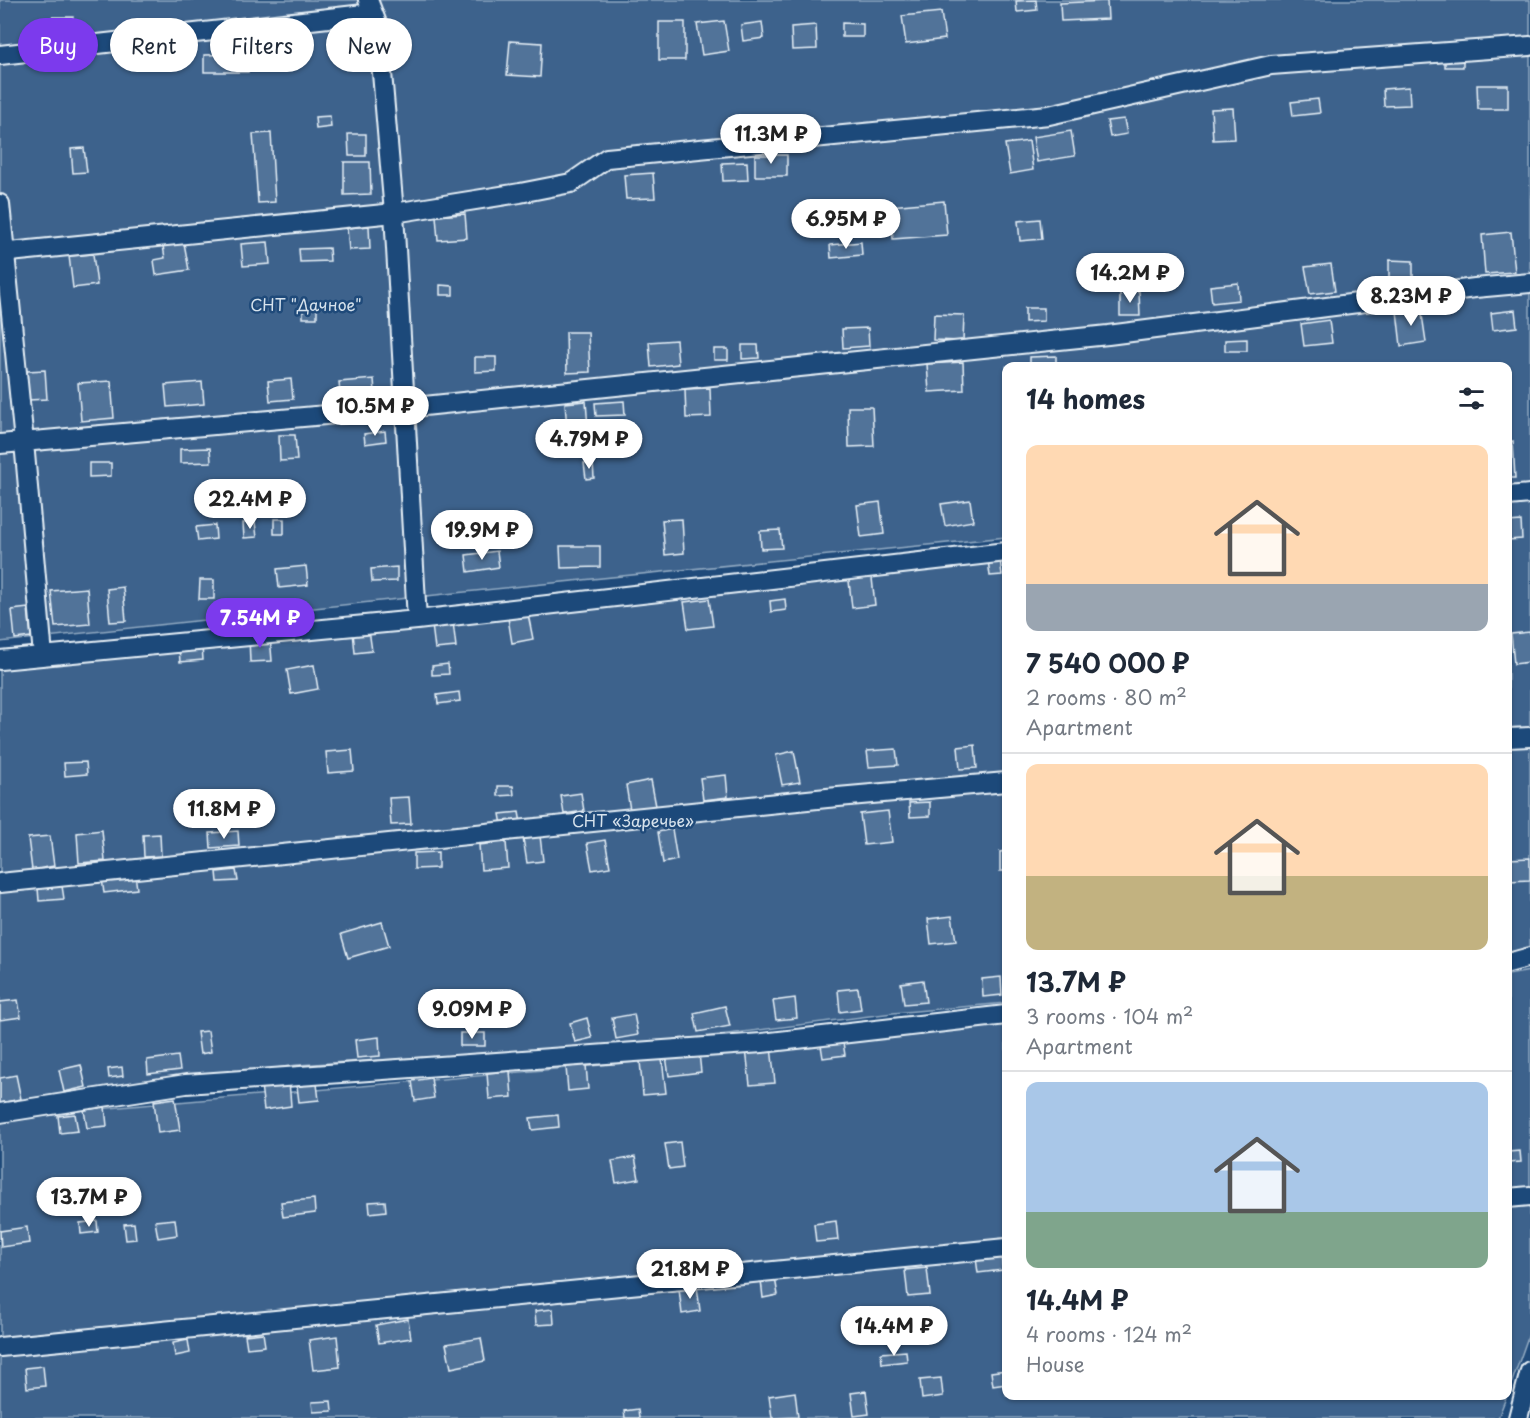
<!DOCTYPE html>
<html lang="en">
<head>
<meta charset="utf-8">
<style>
	:root { --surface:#fff; --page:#f6f6f7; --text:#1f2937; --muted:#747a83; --line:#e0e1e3; --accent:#7c3aed }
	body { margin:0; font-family:"Playpen Sans",sans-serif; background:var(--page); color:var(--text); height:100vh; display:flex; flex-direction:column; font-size:22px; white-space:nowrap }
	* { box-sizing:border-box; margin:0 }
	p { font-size:20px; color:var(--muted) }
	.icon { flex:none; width:33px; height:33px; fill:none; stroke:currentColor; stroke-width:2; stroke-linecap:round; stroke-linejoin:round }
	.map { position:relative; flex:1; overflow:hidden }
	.sheet { position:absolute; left:1002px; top:362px; width:510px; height:1038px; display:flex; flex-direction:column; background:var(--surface); border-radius:12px; box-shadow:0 2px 4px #0004 }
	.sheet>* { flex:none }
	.guide { position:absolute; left:18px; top:18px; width:570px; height:54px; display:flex; gap:12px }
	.price { position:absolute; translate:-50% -51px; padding:0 14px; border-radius:21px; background:#fff; color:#222; font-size:20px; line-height:39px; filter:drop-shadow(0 2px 3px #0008) }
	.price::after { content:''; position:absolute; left:50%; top:36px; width:18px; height:14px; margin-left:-9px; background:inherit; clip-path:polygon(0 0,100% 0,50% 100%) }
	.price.current { background:var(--accent); color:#fff }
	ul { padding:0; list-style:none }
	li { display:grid; align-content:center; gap:12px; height:318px; padding:0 24px }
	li+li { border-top:2px solid var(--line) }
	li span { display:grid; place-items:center; height:186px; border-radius:12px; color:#555 }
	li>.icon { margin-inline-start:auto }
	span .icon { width:108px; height:108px; fill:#fffc; stroke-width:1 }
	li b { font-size:26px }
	h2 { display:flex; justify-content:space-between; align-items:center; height:72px; padding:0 24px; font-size:26px }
	.tag { padding:0 21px; border-radius:27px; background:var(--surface); box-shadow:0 2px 4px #0004; font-size:21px; line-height:54px }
	.tag.current { background:var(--accent); color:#fff }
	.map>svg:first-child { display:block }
	.green { fill:#3c628c; stroke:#92aac2; stroke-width:1.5 }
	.building { fill:#517399; stroke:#e8f1f8; stroke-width:1.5 }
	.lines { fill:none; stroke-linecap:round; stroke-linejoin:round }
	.service-casing { stroke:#e8f1f8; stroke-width:22 }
	.service { stroke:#1f4a7a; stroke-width:18 }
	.labels { text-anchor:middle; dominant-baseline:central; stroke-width:5; stroke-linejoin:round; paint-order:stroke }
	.park-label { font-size:16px; fill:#d7e3ed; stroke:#1f4a7a }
</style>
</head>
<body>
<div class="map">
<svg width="1530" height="1418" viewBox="0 0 1530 1418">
	<rect width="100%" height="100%" fill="#1f4a7a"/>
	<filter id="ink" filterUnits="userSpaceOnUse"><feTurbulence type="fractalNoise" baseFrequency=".0167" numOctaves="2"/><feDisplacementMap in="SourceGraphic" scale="12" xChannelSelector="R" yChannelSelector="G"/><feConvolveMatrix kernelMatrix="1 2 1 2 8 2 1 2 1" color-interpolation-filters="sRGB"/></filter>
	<g filter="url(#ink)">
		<path class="green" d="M 0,0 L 1530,0 L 1530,947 L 1508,953 L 1508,366 L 1006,366 L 1006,537 L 445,594 L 0,642 Z
			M 1006,557 L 1006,1003 L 893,1013 L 656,1043 L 297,1065 L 0,1106 L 0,660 Z
			M 1530,971 L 1530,1331 L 1508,1393 L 1508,975 Z
			M 1006,1018 L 1006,1395 L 1507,1395 L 1498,1418 L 0,1418 L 0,1123 L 52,1113 L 659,1060 L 842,1035 Z"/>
		<path class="building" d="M 1036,0 L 1037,10 L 1017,12 L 1016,1 Z
			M 1107,1 L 1108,19 L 1061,21 L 1060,3 Z
			M 941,12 L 945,39 L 906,44 L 902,16 Z
			M 52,17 L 73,17 L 73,36 L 53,37 Z
			M 724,21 L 729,51 L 702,55 L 697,24 Z
			M 659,22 L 685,22 L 685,60 L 659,60 Z
			M 762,22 L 764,38 L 743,41 L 741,25 Z
			M 842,23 L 863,24 L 863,37 L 842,37 Z
			M 816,25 L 817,49 L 792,50 L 791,27 Z
			M 347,26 L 350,44 L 336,46 L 333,28 Z
			M 510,41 L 542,43 L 540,77 L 507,75 Z
			M 143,51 L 163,52 L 163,68 L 143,68 Z
			M 248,54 L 248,72 L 204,72 L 204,55 Z
			M 1445,57 L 1463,57 L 1463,67 L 1445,67 Z
			M 1477,85 L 1508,85 L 1508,109 L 1478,109 Z
			M 1409,87 L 1410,105 L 1384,106 L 1383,89 Z
			M 1318,99 L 1320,113 L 1293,116 L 1291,102 Z
			M 1233,108 L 1235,139 L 1213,140 L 1211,109 Z
			M 330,116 L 331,127 L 316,129 L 315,117 Z
			M 1124,119 L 1127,134 L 1110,137 L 1107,121 Z
			M 1071,131 L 1075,156 L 1037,162 L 1033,137 Z
			M 271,133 L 275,202 L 258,203 L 253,134 Z
			M 348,134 L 366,134 L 366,156 L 349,156 Z
			M 1029,141 L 1033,170 L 1010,174 L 1005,144 Z
			M 84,148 L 87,172 L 73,173 L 71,149 Z
			M 755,155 L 787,155 L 787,176 L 755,176 Z
			M 344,162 L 370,162 L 371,194 L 344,195 Z
			M 747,162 L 748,180 L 723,181 L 722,163 Z
			M 653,173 L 655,198 L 626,199 L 624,175 Z
			M 944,201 L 947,235 L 893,239 L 890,206 Z
			M 465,214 L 467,238 L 438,240 L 436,216 Z
			M 1040,219 L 1042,239 L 1020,241 L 1018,221 Z
			M 369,226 L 370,249 L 349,250 L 347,228 Z
			M 1511,232 L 1515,272 L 1485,274 L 1482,235 Z
			M 268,242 L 270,264 L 243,266 L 241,244 Z
			M 861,242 L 862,255 L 831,258 L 830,245 Z
			M 184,243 L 189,270 L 156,275 L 154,260 L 165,258 L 163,246 Z
			M 329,248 L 330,261 L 300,262 L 299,249 Z
			M 93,254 L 97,285 L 73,288 L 69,256 Z
			M 1138,260 L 1139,277 L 1128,277 L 1128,261 Z
			M 1389,260 L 1413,261 L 1413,283 L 1389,283 Z
			M 1331,264 L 1335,291 L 1310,294 L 1305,267 Z
			M 1238,283 L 1239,300 L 1212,303 L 1210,286 Z
			M 440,285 L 453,286 L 453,295 L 440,295 Z
			M 1139,291 L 1140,316 L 1120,316 L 1120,292 Z
			M 303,308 L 317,308 L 317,318 L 303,318 Z
			M 1025,308 L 1044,308 L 1044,321 L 1025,322 Z
			M 1421,308 L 1426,342 L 1401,346 L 1397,311 Z
			M 1515,310 L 1517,327 L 1493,330 L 1491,313 Z
			M 934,314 L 964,315 L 963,341 L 933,340 Z
			M 1329,320 L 1332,343 L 1304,346 L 1301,324 Z
			M 868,328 L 869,346 L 843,348 L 842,329 Z
			M 566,332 L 588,332 L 590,372 L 567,373 Z
			M 1247,339 L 1247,351 L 1225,351 L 1225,340 Z
			M 676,340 L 678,364 L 651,367 L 649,342 Z
			M 742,345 L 758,345 L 759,358 L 742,359 Z
			M 714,349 L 728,349 L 728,360 L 714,360 Z
			M 1056,356 L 1056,366 L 1030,366 L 1030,357 Z
			M 475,357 L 496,357 L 496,371 L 475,372 Z
			M 963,362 L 964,390 L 929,392 L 927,364 Z
			M 45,370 L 47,399 L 29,400 L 27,371 Z
			M 291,379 L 293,399 L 270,401 L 268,381 Z
			M 374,379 L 375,392 L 340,395 L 339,382 Z
			M 111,381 L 114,418 L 81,421 L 78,383 Z
			M 202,382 L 204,404 L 167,407 L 165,385 Z
			M 710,388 L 711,417 L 686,418 L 685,389 Z
			M 586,401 L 588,428 L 567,429 L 565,403 Z
			M 624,401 L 625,415 L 596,416 L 595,403 Z
			M 848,407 L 872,407 L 874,446 L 849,447 Z
			M 385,431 L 386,441 L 365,444 L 364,434 Z
			M 279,435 L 295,435 L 297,460 L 280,461 Z
			M 1513,441 L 1515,478 L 1508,478 L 1508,442 Z
			M 210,448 L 211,462 L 180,463 L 180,449 Z
			M 593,462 L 594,478 L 586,479 L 584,463 Z
			M 89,463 L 111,463 L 111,476 L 89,477 Z
			M 970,500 L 973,521 L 945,526 L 941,504 Z
			M 880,502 L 884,534 L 861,537 L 857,505 Z
			M 274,519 L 284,519 L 284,534 L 274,534 Z
			M 682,519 L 684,553 L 665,555 L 662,520 Z
			M 1521,521 L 1522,539 L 1508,540 L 1508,522 Z
			M 255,522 L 257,537 L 244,538 L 243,523 Z
			M 215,525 L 216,539 L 198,541 L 196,527 Z
			M 780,530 L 782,548 L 761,549 L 760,531 Z
			M 560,546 L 600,546 L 600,567 L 561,568 Z
			M 497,551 L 499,567 L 468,572 L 466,555 Z
			M 1000,559 L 1002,575 L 990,576 L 988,560 Z
			M 306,566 L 308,585 L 279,588 L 277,569 Z
			M 397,567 L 397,581 L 372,582 L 371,569 Z
			M 871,569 L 875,605 L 852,608 L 848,572 Z
			M 200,580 L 214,580 L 214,599 L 199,599 Z
			M 123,587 L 126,621 L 110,622 L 107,589 Z
			M 87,588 L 90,624 L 55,627 L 51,591 Z
			M 709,599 L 713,626 L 688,629 L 684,602 Z
			M 785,599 L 786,610 L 771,612 L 770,601 Z
			M 28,608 L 31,637 L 15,639 L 12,610 Z
			M 528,614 L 533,639 L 512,643 L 508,618 Z
			M 453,622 L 456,647 L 435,649 L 432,625 Z
			M 369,630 L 372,651 L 355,653 L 353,632 Z
			M 1530,632 L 1530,662 L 1514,664 L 1511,634 Z
			M 270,636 L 272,661 L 250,662 L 249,637 Z
			M 202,646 L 203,660 L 180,662 L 179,648 Z
			M 448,664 L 449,674 L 432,675 L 432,666 Z
			M 314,665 L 318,689 L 291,694 L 287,670 Z
			M 459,692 L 460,701 L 438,704 L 437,695 Z
			M 975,745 L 977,768 L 960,769 L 958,747 Z
			M 896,749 L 898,765 L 869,767 L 867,751 Z
			M 352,750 L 354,771 L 328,773 L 326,752 Z
			M 794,751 L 800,782 L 782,785 L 776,755 Z
			M 86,762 L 87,774 L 65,776 L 64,763 Z
			M 726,775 L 728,797 L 703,800 L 700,778 Z
			M 651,780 L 656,806 L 630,810 L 626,785 Z
			M 498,786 L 513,786 L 514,795 L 498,796 Z
			M 581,793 L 584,811 L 564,814 L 561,796 Z
			M 409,797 L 411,824 L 391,825 L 389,798 Z
			M 930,802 L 930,816 L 910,817 L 909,803 Z
			M 888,811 L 892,842 L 864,845 L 860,814 Z
			M 519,812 L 521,823 L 502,825 L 500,814 Z
			M 672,829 L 677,860 L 663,863 L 658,832 Z
			M 102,830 L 105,861 L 79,863 L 77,833 Z
			M 238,831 L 239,846 L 211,848 L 210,833 Z
			M 160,834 L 161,856 L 144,857 L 143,835 Z
			M 50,836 L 54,866 L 32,870 L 28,838 Z
			M 540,836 L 543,861 L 527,863 L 523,838 Z
			M 605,840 L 610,867 L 592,870 L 587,843 Z
			M 506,842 L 508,868 L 481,870 L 479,845 Z
			M 1006,851 L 1006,871 L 1000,871 L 1000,852 Z
			M 438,852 L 438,868 L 414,869 L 414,853 Z
			M 1530,858 L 1530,880 L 1508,881 L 1508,859 Z
			M 236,870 L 238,881 L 218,882 L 217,872 Z
			M 135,874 L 137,889 L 104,893 L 102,879 Z
			M 62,886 L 64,899 L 39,901 L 38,888 Z
			M 952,916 L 956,941 L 931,944 L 928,919 Z
			M 382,922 L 389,946 L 348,958 L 341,934 Z
			M 1001,977 L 1002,995 L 983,997 L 982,979 Z
			M 923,980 L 926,1002 L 904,1004 L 901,983 Z
			M 858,988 L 861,1009 L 840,1012 L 838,990 Z
			M 795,998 L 797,1018 L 776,1020 L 773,1001 Z
			M 18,1000 L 21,1017 L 0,1020 L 0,1002 Z
			M 725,1006 L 730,1026 L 698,1032 L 694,1013 Z
			M 634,1014 L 638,1035 L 616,1039 L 612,1018 Z
			M 587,1018 L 592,1038 L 575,1042 L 570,1023 Z
			M 208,1031 L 211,1052 L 200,1054 L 197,1032 Z
			M 460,1033 L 485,1033 L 485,1046 L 460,1046 Z
			M 842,1036 L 845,1055 L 823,1058 L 820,1039 Z
			M 379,1037 L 380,1056 L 357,1058 L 355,1040 Z
			M 771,1047 L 775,1083 L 750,1085 L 746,1049 Z
			M 699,1053 L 701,1072 L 669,1076 L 666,1056 Z
			M 178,1056 L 180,1070 L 148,1074 L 147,1060 Z
			M 662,1059 L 666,1093 L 643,1095 L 640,1061 Z
			M 81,1065 L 86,1087 L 64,1092 L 59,1070 Z
			M 586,1065 L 588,1089 L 568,1091 L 566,1067 Z
			M 122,1067 L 123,1076 L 109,1078 L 108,1069 Z
			M 510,1071 L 512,1097 L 489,1099 L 487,1073 Z
			M 16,1075 L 21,1099 L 0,1103 L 0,1078 Z
			M 431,1078 L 434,1098 L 415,1101 L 412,1081 Z
			M 289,1081 L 291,1106 L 264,1110 L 261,1085 Z
			M 317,1084 L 319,1100 L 299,1102 L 297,1086 Z
			M 175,1098 L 180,1130 L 158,1133 L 154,1101 Z
			M 105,1107 L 107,1126 L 87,1128 L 84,1110 Z
			M 75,1114 L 78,1131 L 60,1133 L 58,1116 Z
			M 558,1115 L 559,1127 L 532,1130 L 530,1118 Z
			M 680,1142 L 683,1167 L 669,1169 L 665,1144 Z
			M 1520,1151 L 1521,1162 L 1508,1163 L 1508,1152 Z
			M 635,1157 L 639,1179 L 616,1183 L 612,1161 Z
			M 314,1199 L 315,1213 L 283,1217 L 281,1202 Z
			M 385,1201 L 386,1211 L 370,1213 L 369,1202 Z
			M 175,1219 L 177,1235 L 158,1238 L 155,1221 Z
			M 97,1221 L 98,1232 L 81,1234 L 80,1223 Z
			M 836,1221 L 838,1240 L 816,1242 L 814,1224 Z
			M 134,1223 L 136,1239 L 126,1240 L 124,1224 Z
			M 27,1227 L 29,1243 L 1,1247 L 0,1231 Z
			M 1001,1255 L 1003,1270 L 978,1273 L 976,1258 Z
			M 927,1268 L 930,1295 L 908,1297 L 905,1270 Z
			M 775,1278 L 778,1295 L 763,1298 L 761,1280 Z
			M 697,1286 L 700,1311 L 682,1314 L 679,1289 Z
			M 553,1309 L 554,1324 L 536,1325 L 535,1311 Z
			M 408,1319 L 411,1338 L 379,1343 L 376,1325 Z
			M 263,1333 L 265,1346 L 247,1348 L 245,1335 Z
			M 337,1336 L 340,1367 L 313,1370 L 309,1340 Z
			M 481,1338 L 485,1361 L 451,1368 L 446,1344 Z
			M 188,1340 L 190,1353 L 175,1356 L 173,1343 Z
			M 906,1351 L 907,1361 L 882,1364 L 881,1353 Z
			M 43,1366 L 45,1386 L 27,1388 L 25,1368 Z
			M 1006,1370 L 1006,1384 L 993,1386 L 991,1372 Z
			M 941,1378 L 943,1396 L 922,1399 L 920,1380 Z
			M 866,1391 L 869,1414 L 854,1416 L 851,1393 Z
			M 795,1392 L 798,1417 L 772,1418 L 769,1396 Z
			M 331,1401 L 332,1411 L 313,1412 L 312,1402 Z
			M 638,1409 L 639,1418 L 625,1418 L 624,1411 Z"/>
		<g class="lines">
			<g class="service-casing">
				<path id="service" d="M 368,0 L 378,26 L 394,213 L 520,193 L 571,183 L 607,158 L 1049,115 L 1271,65 L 1530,46
					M 0,55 L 373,13
					M 0,204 L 24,442 L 43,656
					M 0,253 L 394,213 L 417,620
					M 0,444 L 405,408 L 1108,335 L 1475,288 L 1530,283
					M 1508,496 L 1530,494
					M 0,660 L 417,620 L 1006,552
					M 1508,738 L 1530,737
					M 0,883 L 827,798 L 1006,782
					M 1508,963 L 1530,957
					M 0,1113 L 186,1084 L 762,1043 L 1006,1015
					M 1508,1198 L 1530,1196
					M 0,1347 L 1006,1248
					M 1518,1418 L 1530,1371"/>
			</g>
			<use href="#service" class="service"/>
		</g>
	</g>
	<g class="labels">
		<g class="park-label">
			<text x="306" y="304">СНТ "Дачное"</text>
			<text x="633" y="820">СНТ «Заречье»</text>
		</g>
	</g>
</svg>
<b class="price" style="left:771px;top:165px">11.3M ₽</b>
<b class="price" style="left:846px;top:250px">6.95M ₽</b>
<b class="price" style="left:1130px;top:304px">14.2M ₽</b>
<b class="price" style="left:1411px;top:327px">8.23M ₽</b>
<b class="price" style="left:375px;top:437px">10.5M ₽</b>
<b class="price" style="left:589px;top:470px">4.79M ₽</b>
<b class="price" style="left:250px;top:530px">22.4M ₽</b>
<b class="price" style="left:482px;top:561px">19.9M ₽</b>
<b class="price current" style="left:260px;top:649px">7.54M ₽</b>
<b class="price" style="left:224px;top:840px">11.8M ₽</b>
<b class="price" style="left:472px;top:1040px">9.09M ₽</b>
<b class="price" style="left:89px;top:1228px">13.7M ₽</b>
<b class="price" style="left:690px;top:1300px">21.8M ₽</b>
<b class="price" style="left:894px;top:1357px">14.4M ₽</b>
<div class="guide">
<a class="tag current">Buy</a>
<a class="tag">Rent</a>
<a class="tag">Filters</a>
<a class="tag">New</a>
</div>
<section class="sheet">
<h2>14 homes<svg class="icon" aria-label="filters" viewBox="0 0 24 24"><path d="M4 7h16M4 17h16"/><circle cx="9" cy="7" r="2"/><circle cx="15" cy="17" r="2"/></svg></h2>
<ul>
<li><span style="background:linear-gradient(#ffd9b3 75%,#9aa5b1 0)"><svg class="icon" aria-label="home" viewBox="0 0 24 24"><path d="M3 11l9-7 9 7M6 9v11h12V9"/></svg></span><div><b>7 540 000 ₽</b><p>2 rooms · 80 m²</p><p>Apartment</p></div></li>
<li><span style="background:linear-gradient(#ffd9b3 60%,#c2b280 0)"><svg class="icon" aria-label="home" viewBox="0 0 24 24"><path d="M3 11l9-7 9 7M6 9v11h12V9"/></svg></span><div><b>13.7M ₽</b><p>3 rooms · 104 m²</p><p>Apartment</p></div></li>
<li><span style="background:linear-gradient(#a9c7e8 70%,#7fa58c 0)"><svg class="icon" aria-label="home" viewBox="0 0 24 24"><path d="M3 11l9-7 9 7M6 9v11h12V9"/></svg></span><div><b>14.4M ₽</b><p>4 rooms · 124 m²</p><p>House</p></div></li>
</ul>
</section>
</div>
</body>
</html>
